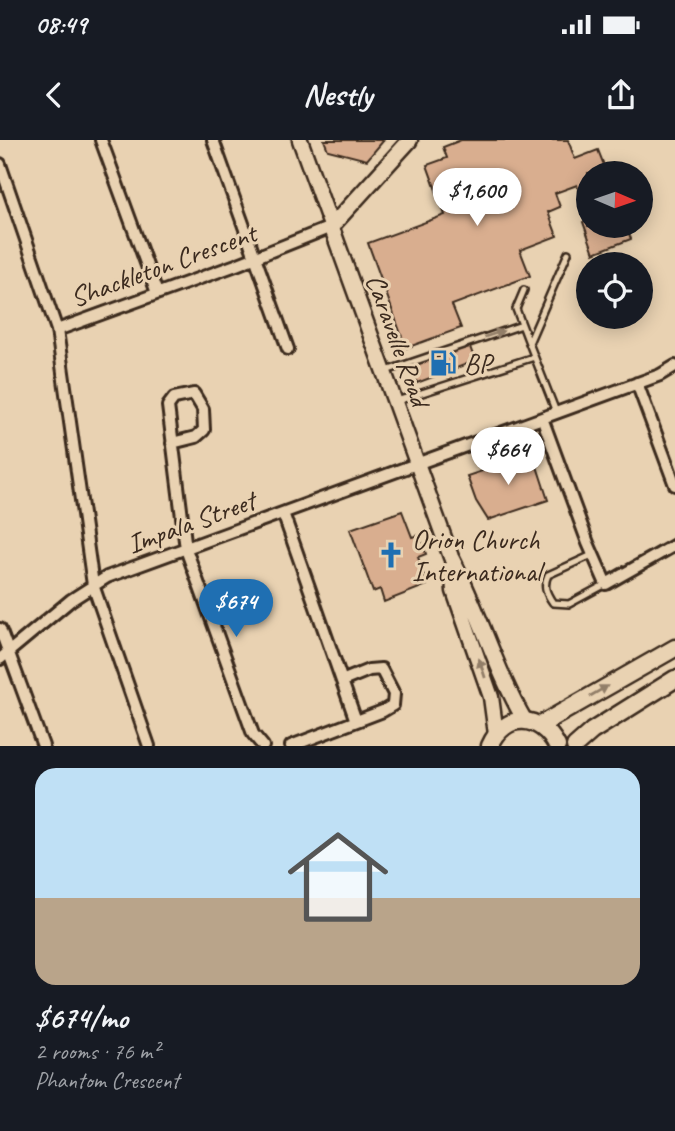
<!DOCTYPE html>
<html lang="en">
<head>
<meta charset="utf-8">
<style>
	:root { --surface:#171b24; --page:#20242c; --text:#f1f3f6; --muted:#9ea1a6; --accent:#1f6fb2 }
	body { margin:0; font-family:Caveat,sans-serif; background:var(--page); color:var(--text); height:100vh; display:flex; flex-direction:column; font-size:26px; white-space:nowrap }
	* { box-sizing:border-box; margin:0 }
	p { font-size:23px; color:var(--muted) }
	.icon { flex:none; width:38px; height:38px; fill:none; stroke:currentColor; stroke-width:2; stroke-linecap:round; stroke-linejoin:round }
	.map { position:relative; height:606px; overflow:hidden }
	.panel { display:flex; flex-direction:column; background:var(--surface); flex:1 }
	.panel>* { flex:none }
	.needle { width:46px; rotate:92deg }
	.tools { position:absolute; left:576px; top:21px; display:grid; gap:14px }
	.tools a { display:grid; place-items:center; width:77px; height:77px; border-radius:50%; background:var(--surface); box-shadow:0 4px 18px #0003; font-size:35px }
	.price { position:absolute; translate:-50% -60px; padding:0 16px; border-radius:24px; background:#fff; color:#222; font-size:23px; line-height:46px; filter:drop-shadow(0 2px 4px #0008) }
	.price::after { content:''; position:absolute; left:50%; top:42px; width:21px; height:16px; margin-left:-10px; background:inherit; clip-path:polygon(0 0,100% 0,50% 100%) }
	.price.current { background:var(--accent); color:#fff }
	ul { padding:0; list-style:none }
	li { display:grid; align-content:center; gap:14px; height:371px; padding:0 35px }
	li span { display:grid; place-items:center; height:217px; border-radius:21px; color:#555 }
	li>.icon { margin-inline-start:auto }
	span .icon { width:126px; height:126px; fill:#fffc; stroke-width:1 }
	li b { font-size:30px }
	.status { display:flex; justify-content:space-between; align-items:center; height:49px; padding:0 35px; background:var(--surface); direction:ltr }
	.status svg { height:19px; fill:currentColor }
	header { display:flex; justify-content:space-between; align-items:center; height:91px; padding:0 35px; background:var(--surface); font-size:32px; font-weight:600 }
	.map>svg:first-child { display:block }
	.building { fill:#d9ae8f; stroke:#3b2a1e; stroke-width:2 }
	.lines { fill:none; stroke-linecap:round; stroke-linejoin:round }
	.service-casing { stroke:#3b2a1e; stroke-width:10 }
	.minor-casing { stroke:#3b2a1e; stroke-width:16 }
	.tertiary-casing { stroke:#3b2a1e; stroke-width:19 }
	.secondary-casing { stroke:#3b2a1e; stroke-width:21 }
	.service { stroke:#e9d2b2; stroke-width:5 }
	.minor { stroke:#e9d2b2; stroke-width:10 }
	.tertiary { stroke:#e9d2b2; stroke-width:14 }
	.secondary { stroke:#e9d2b2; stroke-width:16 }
	.oneway { fill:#927e68 }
	.labels { text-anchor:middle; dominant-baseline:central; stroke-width:6; stroke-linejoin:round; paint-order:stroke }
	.street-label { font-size:28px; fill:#3b2a1e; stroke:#e9d2b2 }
	.poi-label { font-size:28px; fill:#3b2a1e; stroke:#e9d2b2; text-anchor:start }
</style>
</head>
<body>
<div class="status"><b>08:49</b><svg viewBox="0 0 49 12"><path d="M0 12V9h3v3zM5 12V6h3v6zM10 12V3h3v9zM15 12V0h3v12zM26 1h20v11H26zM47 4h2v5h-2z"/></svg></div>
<header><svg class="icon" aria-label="back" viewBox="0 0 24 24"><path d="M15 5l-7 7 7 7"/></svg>Nestly<svg class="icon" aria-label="share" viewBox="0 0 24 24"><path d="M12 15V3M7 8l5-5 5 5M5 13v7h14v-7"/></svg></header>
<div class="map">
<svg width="675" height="606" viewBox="0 0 675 606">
	<rect width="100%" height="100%" fill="#e9d2b2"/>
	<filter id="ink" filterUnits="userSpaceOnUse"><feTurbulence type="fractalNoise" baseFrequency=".0143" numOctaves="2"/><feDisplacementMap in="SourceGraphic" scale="14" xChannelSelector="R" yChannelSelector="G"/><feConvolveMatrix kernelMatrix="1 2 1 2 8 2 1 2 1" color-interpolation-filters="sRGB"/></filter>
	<g filter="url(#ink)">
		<path class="building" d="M 324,0 L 384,0 L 367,20 L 328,10 Z
			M 568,0 L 575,19 L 598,10 L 607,33 L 588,33 L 588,74 L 577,45 L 555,53 L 560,67 L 548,72 L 557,96 L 520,110 L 530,136 L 452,165 L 461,188 L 406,208 L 368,103 L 445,75 L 427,25 L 447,18 L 443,7 L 461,0 Z
			M 588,80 L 588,86 L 626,86 L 631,99 L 594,113 L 583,82 Z
			M 469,204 L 475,221 L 417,243 L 411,226 Z
			M 533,314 L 548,360 L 488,380 L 476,361 L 467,336 Z
			M 402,371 L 412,397 L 419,395 L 426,414 L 418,417 L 427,445 L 384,462 L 380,449 L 373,452 L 350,389 Z"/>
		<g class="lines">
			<g class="service-casing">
				<path id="service" d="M 524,150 L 516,169 L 529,203 L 568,113
					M 529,203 L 556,272
					M 386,231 L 522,185
					M 397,261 L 534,217
					M 592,415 L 548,435 C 543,446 546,453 553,463 L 569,464 L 606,444"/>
			</g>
			<g class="minor-casing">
				<path id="minor" d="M 101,0 L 157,153
					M 213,0 L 288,209
					M 0,24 L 57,190 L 93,445 L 149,606
					M 57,190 L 236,125 L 331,87
					M 637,243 L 675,345
					M 542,278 L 588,403 L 606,444 L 675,405
					M 172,303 L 196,297 L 204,290 L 203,269 L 194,254 L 174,258 L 168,266 L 186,409 L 253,594 L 263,606
					M 283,373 L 356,581
					M 0,489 L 43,606
					M 0,519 L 71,460 L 107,437 L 660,235 L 675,226
					M 291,606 L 383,571 L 393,565 L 394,554 L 381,529 L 369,530 L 342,541"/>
			</g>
			<g class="tertiary-casing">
				<path id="tertiary" d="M 300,0 L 451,417 C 479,470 495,529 525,581
					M 331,87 L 410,0
					M 452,426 L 454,451 L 491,557 L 496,594"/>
			</g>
			<g class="secondary-casing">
				<path id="secondary" d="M 540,585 L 675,508
					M 490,606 C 505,571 541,574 557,606
					M 575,606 L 592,591 L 675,539"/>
			</g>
			<use href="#service" class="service"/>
			<use href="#minor" class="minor"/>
			<use href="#tertiary" class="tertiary"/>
			<use href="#secondary" class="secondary"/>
		</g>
		<defs><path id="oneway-solid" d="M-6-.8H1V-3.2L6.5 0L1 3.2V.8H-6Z" transform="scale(1.75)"/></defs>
		<g class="oneway">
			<use href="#oneway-solid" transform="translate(494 194) rotate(-18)"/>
			<use href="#oneway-solid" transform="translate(482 528) rotate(-108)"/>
			<use href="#oneway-solid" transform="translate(599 551) rotate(-30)"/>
		</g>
	</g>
	<defs>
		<g id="fuel-bare" transform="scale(2.1)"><path d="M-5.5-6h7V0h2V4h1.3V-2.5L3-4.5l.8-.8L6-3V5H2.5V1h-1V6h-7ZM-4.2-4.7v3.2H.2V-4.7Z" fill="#1f6fb2" stroke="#e9d2b2" stroke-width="2.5" paint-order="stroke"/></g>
		<g id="church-bare" transform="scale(2.1)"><path d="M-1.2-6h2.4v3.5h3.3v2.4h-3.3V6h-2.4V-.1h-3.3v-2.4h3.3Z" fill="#1f6fb2" stroke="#e9d2b2" stroke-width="2.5" paint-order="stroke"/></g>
	</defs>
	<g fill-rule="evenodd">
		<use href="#fuel-bare" x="443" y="223"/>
		<use href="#church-bare" x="391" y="415"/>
	</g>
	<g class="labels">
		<g class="street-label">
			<text transform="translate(163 125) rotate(-20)">Shackleton Crescent</text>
			<text transform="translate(398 200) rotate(70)">Caravelle Road</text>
			<text transform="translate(191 382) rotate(-20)">Impala Street</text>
		</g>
		<g class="poi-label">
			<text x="464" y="223">BP</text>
			<text x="412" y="399">Orion Church<tspan x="412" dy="32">International</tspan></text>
		</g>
	</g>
</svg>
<div class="tools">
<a><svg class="needle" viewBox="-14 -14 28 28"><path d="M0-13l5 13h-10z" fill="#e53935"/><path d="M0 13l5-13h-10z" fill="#9ea1a6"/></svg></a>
<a><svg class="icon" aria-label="locate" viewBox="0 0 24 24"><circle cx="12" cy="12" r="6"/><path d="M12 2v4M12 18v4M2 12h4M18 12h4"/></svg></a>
</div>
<b class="price" style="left:477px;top:88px">$1,600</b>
<b class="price" style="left:508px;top:347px">$664</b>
<b class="price current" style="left:236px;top:499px">$674</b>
</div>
<section class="panel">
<ul>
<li><span style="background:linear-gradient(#bfe0f5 60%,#b9a48a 0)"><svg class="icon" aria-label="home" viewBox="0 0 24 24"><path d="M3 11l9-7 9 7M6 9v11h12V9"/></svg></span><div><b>$674/mo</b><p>2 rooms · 76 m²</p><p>Phantom Crescent</p></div></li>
</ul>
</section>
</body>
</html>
